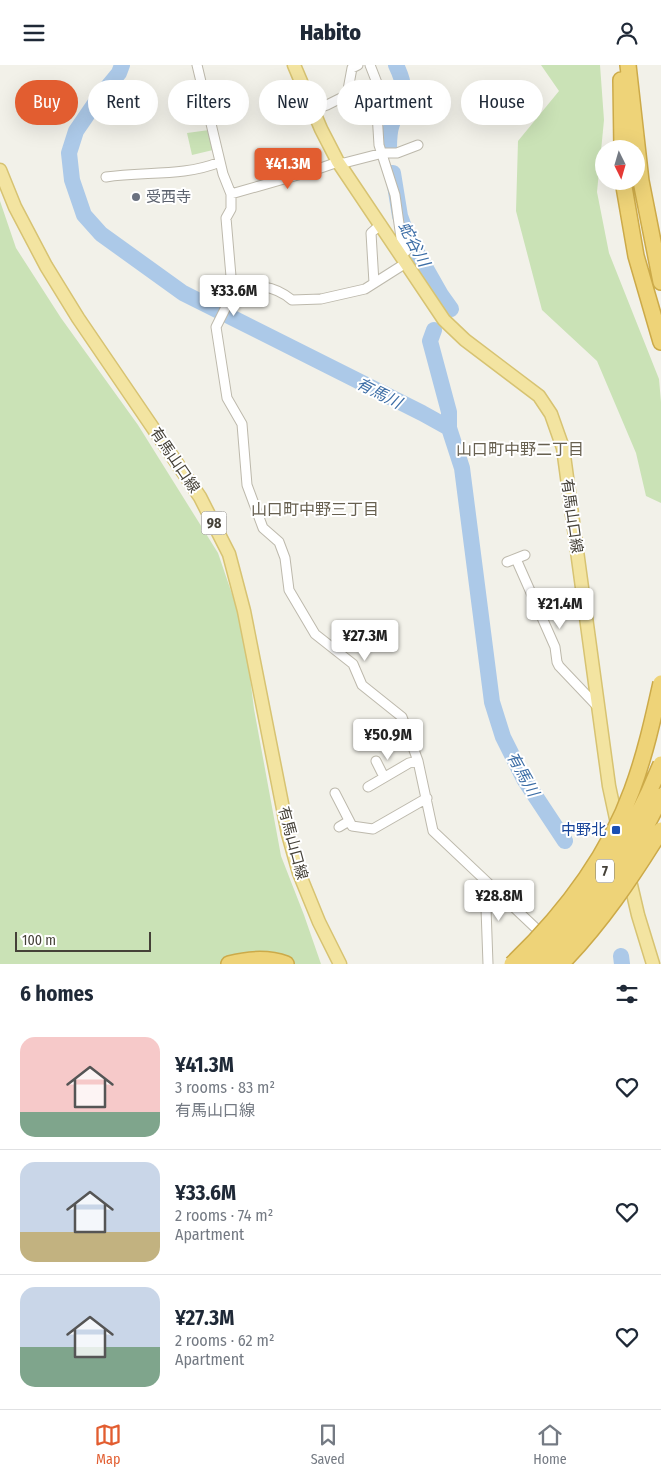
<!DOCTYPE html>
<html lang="en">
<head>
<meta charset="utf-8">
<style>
	:root { --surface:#fff; --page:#f2f2f3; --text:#1f2937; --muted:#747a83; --line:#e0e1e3; --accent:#e25d30 }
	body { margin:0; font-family:"Fira Sans Condensed","Noto Sans JP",sans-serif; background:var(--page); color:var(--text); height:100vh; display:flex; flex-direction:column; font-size:19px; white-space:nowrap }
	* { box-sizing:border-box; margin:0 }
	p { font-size:16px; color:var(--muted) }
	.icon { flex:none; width:28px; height:28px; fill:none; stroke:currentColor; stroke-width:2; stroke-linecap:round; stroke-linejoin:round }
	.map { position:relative; height:899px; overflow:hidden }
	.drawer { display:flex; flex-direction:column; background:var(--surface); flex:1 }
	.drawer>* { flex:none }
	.hud { position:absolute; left:15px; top:15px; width:631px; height:45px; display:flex; gap:10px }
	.needle { width:32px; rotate:175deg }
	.buttons { position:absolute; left:595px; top:75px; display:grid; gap:10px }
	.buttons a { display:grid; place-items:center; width:50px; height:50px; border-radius:50%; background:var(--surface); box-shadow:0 5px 20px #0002; font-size:25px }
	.scale { position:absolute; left:15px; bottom:12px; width:136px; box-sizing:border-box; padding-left:5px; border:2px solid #454138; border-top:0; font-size:14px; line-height:18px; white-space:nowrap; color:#454138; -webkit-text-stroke:4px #fff; paint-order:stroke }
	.price { position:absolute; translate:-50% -42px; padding:0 11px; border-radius:5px; background:#fff; color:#222; font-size:16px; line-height:32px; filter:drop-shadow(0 1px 2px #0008) }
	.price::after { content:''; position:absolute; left:50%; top:30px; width:15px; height:11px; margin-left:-8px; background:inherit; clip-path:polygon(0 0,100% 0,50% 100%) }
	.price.on { background:var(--accent); color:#fff }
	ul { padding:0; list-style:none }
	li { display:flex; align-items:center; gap:15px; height:125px; padding:0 20px }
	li+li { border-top:1px solid var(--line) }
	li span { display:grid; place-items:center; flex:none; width:140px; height:100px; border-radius:15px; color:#555 }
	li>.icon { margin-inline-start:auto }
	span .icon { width:60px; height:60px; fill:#fffc; stroke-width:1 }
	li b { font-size:21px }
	h2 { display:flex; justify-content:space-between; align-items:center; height:60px; padding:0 20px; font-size:21px }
	.chip { padding:0 18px; border-radius:22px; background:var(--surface); box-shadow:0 5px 20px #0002; font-size:18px; line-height:45px }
	.chip.on { background:var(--accent); color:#fff }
	header { display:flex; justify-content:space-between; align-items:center; height:65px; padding:0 20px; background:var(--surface); font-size:22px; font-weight:800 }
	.dock { display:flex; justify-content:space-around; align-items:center; height:70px; border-top:1px solid var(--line); background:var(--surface); font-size:14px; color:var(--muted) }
	.dock a { display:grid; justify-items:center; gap:2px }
	.dock .on { color:var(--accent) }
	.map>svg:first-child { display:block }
	.green { fill:#cae2b6 }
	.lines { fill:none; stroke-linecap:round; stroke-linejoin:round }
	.river { stroke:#acc9e8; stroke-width:16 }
	.street-casing { stroke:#bdb9ac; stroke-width:11 }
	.primary-casing { stroke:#d7c372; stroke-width:15 }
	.highway-casing { stroke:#ccaa49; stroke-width:18 }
	.street { stroke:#fff; stroke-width:9 }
	.primary { stroke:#f3e4a1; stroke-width:12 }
	.highway { stroke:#eed378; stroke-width:15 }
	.highway-bridge-casing { stroke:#ccaa49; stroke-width:18; stroke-linecap:butt }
	.highway-bridge { stroke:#eed378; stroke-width:15 }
	.worship-dot { fill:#6b7280; stroke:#fff; stroke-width:2 }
	.transit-dot { fill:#1a4fb4; stroke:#fff; stroke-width:2 }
	.labels { text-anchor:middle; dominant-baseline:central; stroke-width:4; stroke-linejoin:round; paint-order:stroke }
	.shield { fill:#fff; stroke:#7d7a74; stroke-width:1 }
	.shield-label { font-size:14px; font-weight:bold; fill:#454138 }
	.worship-label { font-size:15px; fill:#5b616d; stroke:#fff; text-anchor:start }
	.street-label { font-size:15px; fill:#454138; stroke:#fff }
	.transit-label { font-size:15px; fill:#164399; stroke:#fff; text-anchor:end }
	.water-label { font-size:16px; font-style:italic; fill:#3d6ea6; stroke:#fff }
	.neighbourhood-label { font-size:16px; fill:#676050; stroke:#fff }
</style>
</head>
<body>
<header><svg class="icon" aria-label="menu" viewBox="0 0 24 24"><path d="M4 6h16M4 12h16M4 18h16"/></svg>Habito<svg class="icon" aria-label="person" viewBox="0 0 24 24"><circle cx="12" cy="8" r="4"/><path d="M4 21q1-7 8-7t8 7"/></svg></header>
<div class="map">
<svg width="661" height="899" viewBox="0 0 661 899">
	<rect width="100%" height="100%" fill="#f2f1e9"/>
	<path class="green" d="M 541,0 L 600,0 L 604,55 L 597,127 L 609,188 L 659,314 L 661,337 L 661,438 L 646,431 L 636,388 L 597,296 L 542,245 L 516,146 L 518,76 L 559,26 Z
		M 209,65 L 213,85 L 192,90 L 187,68 Z
		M 0,136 L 16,183 L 61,253 L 138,360 L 218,488 L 244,564 L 254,644 L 281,791 L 304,850 L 321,899 L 0,899 Z"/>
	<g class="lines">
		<path class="river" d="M 122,0 L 119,8 L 100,31 L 76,66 L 69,88 L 72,115 L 84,150 L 101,169 L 183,228 L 422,348 L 449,363 L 462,403 L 492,637 L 503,672 L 524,714 L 565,776
			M 389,83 C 389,75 389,67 392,59 C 401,32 410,29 396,0
			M 393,108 L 400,151 L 407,170 L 441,230 L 451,244
			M 434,265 L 430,276 L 449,347 L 449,363
			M 621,891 L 622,899"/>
		<g class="street-casing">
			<path id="street" d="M 197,0 L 223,109 L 231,129 L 231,144 L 226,153 L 232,223 L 231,232 L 216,262 L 227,333 L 242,359 L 247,420 L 263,463 L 279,477 L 285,493 L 289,525 L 315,569 L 353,599 L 362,620 L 402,652 L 418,696 L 433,766 L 543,870
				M 370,0 L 379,23 L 377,48 L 379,80 L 395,130 L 401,173 L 407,185 L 401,191
				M 313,45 L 327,40 L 347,30 L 352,3 L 358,0
				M 106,112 C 144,106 183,112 220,97
				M 231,129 L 312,106 L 338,97 L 344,98 L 383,88 L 397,88 L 418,80
				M 374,218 L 371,168 L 381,159
				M 232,223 C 255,220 273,219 292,235 L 321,234 L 365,224 L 406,198
				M 516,494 L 555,582 L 557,597 L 559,601 L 597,641
				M 507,497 L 525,490
				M 376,696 L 384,712
				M 368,722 L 409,698 L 418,696
				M 335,728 L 352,761 L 373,764 L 427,733
				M 339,762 L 349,756
				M 485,815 L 488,899"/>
		</g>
		<g class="primary-casing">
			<path id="primary" d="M 294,0 L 321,64 L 338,97 L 444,255 L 465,275 L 539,331 L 551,349 L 563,383 L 609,721 L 618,763
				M 0,105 L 15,142 L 46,201 L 78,253 L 200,432 L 229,489 L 244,546 L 288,769 L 299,808 L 319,857 L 340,899
				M 628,807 L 638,850 L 653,899"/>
		</g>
		<g class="highway-casing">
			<path id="highway" d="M 628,0 L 641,116 L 661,217
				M 621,15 L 622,84
				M 623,116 L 636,191 L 661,277
				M 229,899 C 248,894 267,892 286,899"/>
		</g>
		<use href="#street" class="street"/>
		<use href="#primary" class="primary"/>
		<use href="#highway" class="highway"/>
		<g class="highway-bridge-casing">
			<path id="highway-bridge" d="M 562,898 C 601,858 632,812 661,765
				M 512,899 C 563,850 608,791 632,725 C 645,690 653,654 661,618
				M 529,899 C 586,841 631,774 661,699
				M 547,899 C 595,851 633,792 661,731"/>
		</g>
		<use href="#highway-bridge" class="highway-bridge"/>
	</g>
	<circle class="worship-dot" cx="136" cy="132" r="5"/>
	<rect class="transit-dot" x="611" y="760" width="10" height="10" rx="2.5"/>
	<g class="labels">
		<g class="shield">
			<rect x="201.5" y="446.5" width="25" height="23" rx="4"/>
			<rect x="596" y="794.5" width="18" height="23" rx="4"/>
		</g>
		<g class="shield-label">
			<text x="214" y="458">98</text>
			<text x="605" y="806">7</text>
		</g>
		<g class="worship-label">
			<text x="146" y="132">受西寺</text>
		</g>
		<g class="street-label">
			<text transform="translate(175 395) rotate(56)">有馬山口線</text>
			<text transform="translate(572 451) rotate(82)">有馬山口線</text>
			<text transform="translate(293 778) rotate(75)">有馬山口線</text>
		</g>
		<g class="transit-label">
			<text x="606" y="765">中野北</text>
		</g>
		<g class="water-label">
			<text transform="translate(414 179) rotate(62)">蛇谷川</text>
			<text transform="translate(379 328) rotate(27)">有馬川</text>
			<text transform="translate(523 709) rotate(61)">有馬川</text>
		</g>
		<g class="neighbourhood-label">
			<text x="520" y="384">山口町中野二丁目</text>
			<text x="315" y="444">山口町中野三丁目</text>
		</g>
	</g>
</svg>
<div class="buttons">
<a><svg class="needle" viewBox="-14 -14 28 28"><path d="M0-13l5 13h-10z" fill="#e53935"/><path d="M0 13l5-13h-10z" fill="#747a83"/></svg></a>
</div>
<div class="scale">100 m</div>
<b class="price on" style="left:288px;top:125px">¥41.3M</b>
<b class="price" style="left:234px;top:252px">¥33.6M</b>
<b class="price" style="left:560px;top:565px">¥21.4M</b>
<b class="price" style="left:365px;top:597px">¥27.3M</b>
<b class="price" style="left:388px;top:696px">¥50.9M</b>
<b class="price" style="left:499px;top:857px">¥28.8M</b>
<div class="hud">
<a class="chip on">Buy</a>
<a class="chip">Rent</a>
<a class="chip">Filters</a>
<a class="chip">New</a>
<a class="chip">Apartment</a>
<a class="chip">House</a>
</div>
</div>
<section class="drawer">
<h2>6 homes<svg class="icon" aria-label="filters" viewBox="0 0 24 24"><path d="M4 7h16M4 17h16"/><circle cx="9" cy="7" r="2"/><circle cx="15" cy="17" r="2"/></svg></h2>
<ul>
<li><span style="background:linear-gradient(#f6c9c9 75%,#7fa58c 0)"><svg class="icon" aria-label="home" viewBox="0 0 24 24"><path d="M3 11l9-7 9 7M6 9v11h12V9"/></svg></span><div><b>¥41.3M</b><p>3 rooms · 83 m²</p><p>有馬山口線</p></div><svg class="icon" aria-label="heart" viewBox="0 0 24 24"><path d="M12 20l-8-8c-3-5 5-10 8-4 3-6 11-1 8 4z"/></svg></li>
<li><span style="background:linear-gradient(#c9d6e8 70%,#c2b280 0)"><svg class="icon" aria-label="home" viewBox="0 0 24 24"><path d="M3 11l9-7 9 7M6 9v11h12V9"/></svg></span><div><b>¥33.6M</b><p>2 rooms · 74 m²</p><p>Apartment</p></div><svg class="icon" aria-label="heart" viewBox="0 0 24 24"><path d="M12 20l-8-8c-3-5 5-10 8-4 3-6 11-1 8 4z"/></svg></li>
<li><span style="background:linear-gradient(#c9d6e8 60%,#7fa58c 0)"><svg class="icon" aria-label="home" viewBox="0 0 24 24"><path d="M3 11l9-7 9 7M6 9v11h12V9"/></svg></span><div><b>¥27.3M</b><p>2 rooms · 62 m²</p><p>Apartment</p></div><svg class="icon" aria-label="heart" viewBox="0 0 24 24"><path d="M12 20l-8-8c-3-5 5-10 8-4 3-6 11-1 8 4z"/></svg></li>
</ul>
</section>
<nav class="dock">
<a class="on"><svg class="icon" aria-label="map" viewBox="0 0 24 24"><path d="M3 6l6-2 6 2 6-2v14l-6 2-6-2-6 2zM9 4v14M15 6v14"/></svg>Map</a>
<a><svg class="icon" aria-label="saved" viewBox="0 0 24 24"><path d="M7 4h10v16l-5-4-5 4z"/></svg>Saved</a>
<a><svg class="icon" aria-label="home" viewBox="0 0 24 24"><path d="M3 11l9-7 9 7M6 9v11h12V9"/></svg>Home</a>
</nav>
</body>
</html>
